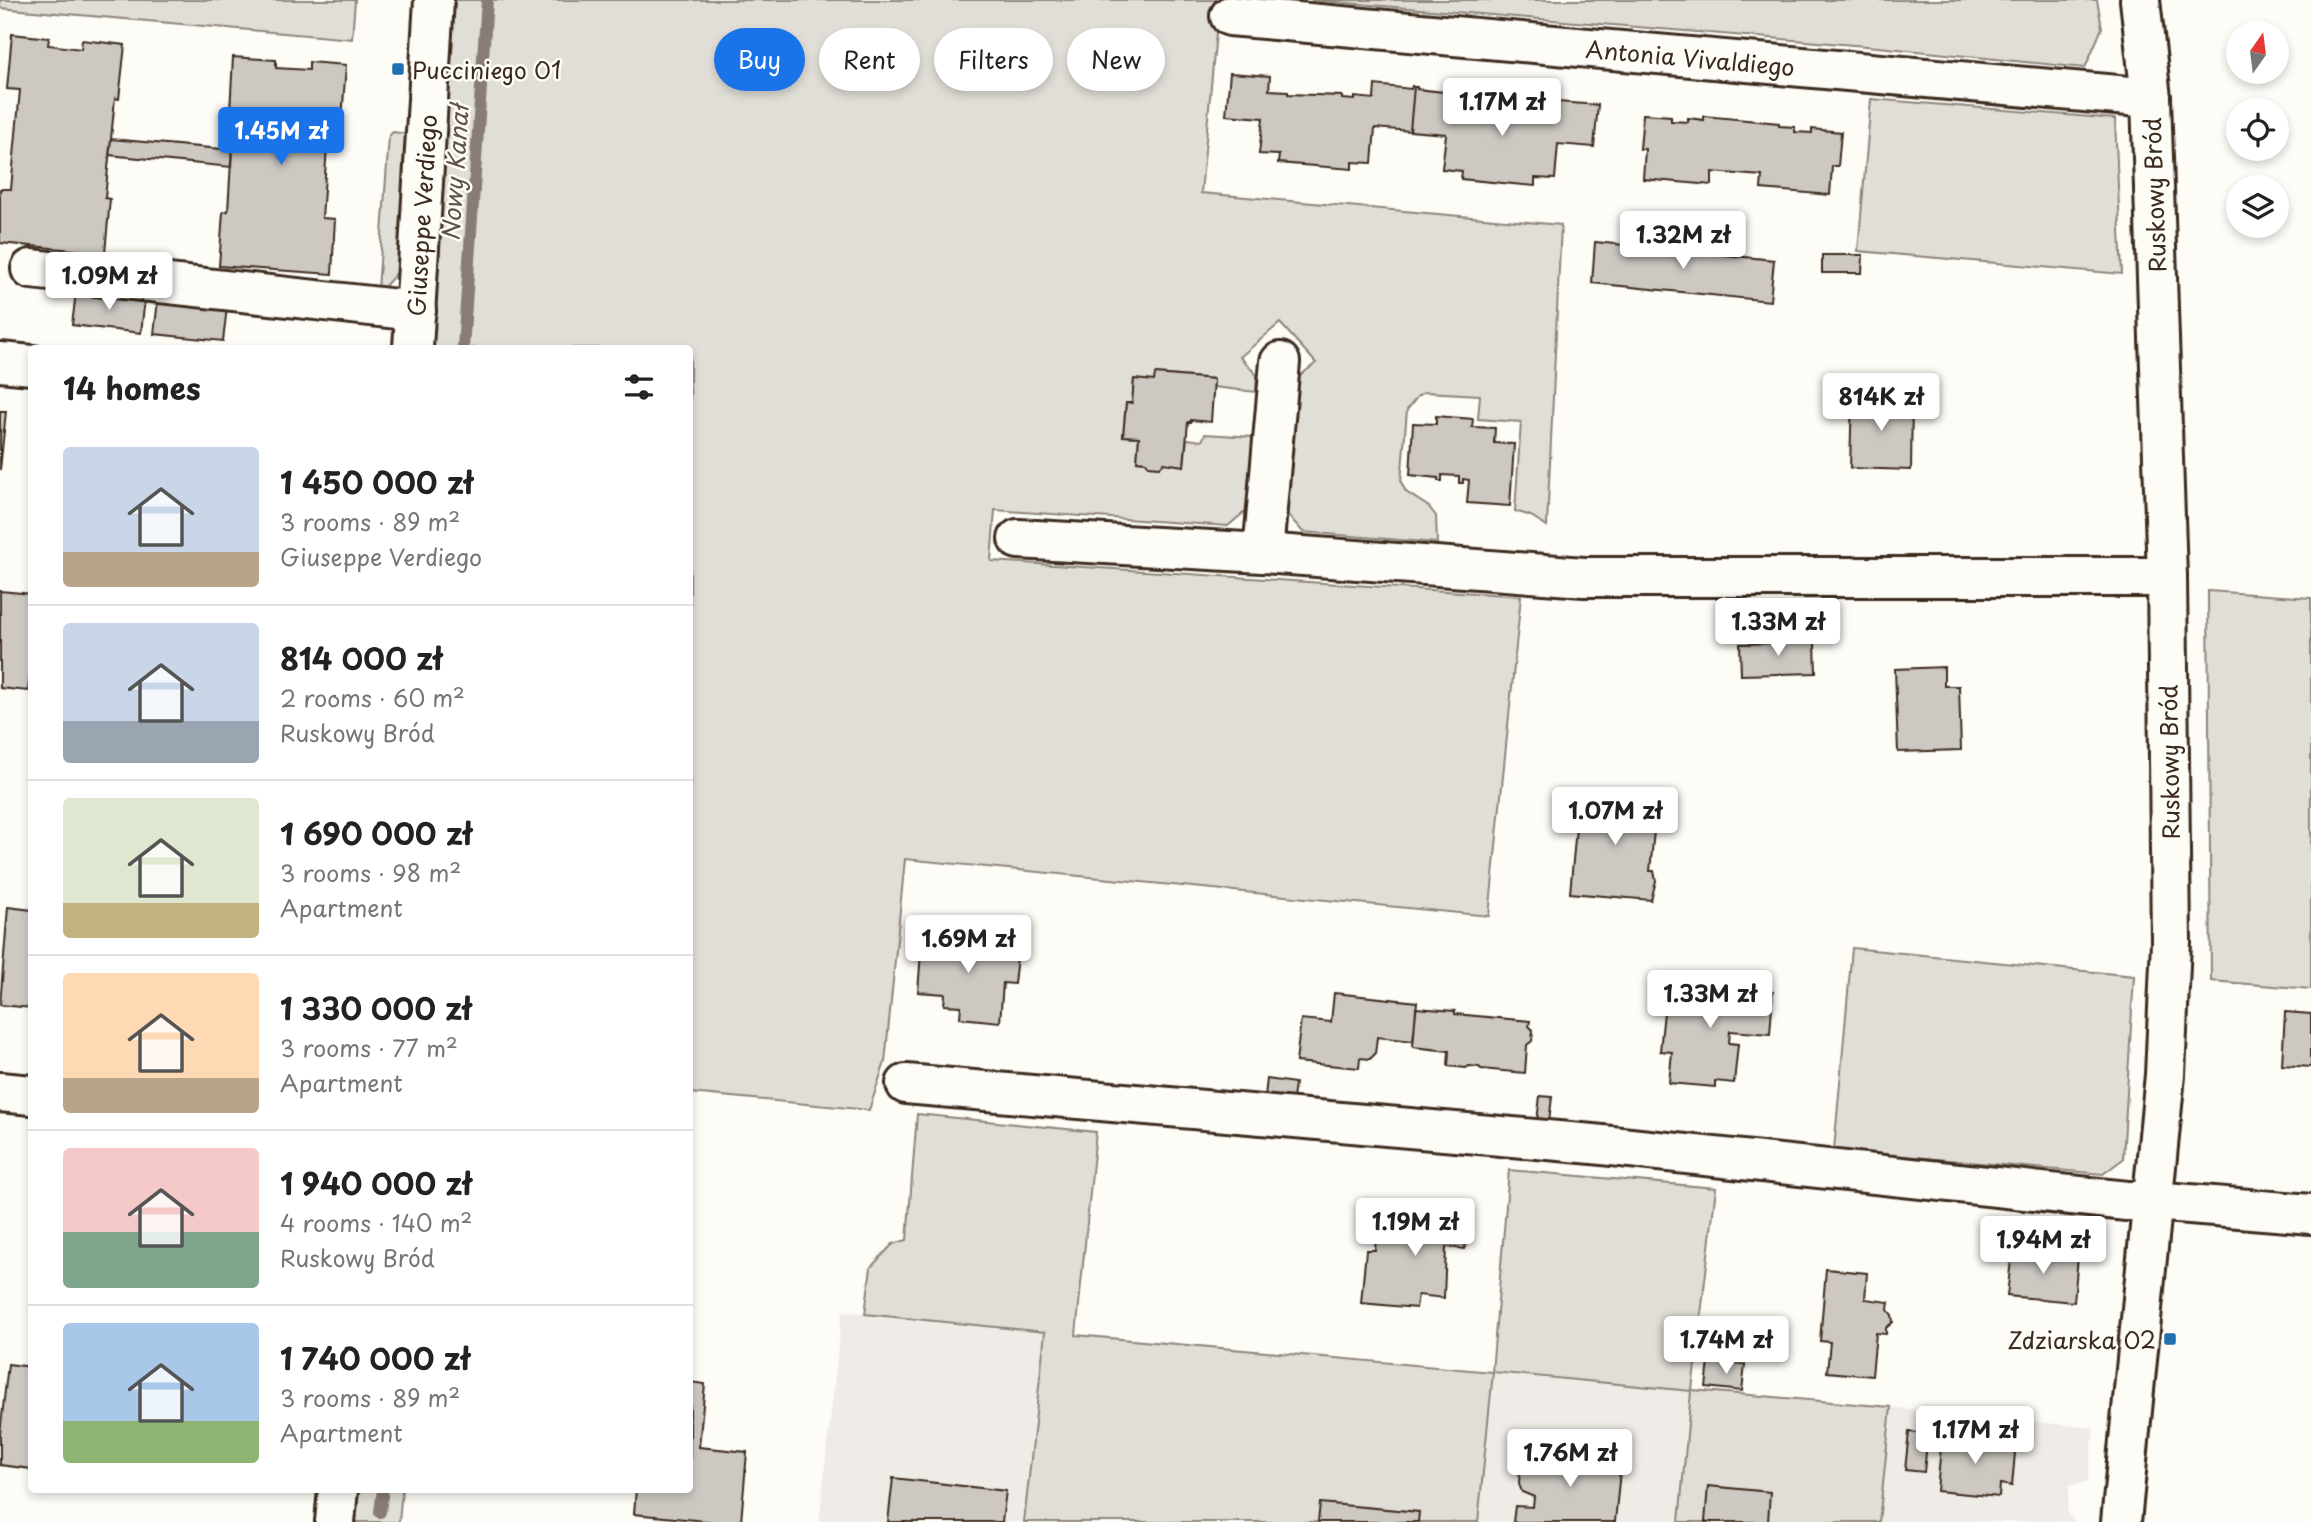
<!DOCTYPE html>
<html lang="en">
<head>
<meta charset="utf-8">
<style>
	:root { --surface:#fff; --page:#f2f2f2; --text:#222; --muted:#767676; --line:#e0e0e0; --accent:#1a73e8 }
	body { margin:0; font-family:"Playpen Sans",sans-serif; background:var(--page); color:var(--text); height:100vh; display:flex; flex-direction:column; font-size:26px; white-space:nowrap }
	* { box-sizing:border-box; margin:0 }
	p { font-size:23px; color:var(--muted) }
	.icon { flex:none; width:38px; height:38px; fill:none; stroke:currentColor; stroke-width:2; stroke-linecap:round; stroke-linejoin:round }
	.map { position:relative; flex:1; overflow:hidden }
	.panel { position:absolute; left:28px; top:345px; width:665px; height:1148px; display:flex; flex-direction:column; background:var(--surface); border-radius:7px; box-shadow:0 4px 10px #0003 }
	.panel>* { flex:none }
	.hud { position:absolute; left:714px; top:28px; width:665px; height:63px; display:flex; gap:14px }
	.needle { width:46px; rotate:14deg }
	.controls { position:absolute; left:2226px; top:21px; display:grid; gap:14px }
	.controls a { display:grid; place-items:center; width:63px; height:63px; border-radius:50%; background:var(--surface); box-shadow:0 4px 10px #0003; font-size:35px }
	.price { position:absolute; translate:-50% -60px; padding:0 16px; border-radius:7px; background:#fff; color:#222; font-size:23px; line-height:46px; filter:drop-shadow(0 2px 4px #0008) }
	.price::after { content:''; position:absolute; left:50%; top:42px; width:21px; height:16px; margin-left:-10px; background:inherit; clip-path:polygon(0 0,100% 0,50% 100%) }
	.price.selected { background:var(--accent); color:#fff }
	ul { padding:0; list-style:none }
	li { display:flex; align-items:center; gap:21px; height:175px; padding:0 35px }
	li+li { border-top:2px solid var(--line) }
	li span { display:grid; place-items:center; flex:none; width:196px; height:140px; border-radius:7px; color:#555 }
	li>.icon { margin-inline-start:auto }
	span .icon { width:84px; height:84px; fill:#fffc; stroke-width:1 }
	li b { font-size:30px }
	h2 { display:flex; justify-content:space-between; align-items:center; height:84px; padding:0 35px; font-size:30px }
	.chip { padding:0 24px; border-radius:32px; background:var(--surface); box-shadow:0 4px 10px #0003; font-size:24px; line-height:63px }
	.chip.selected { background:var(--accent); color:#fff }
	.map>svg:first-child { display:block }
	.built { fill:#efece7 }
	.green { fill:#e1ded7; stroke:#8e847a; stroke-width:2 }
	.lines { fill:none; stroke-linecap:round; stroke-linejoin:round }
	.stream { stroke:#887d74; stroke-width:12 }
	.building { fill:#cdc8c2; stroke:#3b2a1e; stroke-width:2 }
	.minor-casing { stroke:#3b2a1e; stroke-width:44 }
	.minor { stroke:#fdfcf7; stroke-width:38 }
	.poi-dot { fill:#1f6fb2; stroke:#fdfcf7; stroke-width:2.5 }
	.labels { text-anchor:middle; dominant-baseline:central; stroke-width:5; stroke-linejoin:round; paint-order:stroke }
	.street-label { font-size:23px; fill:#3b2a1e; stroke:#fdfcf7 }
	.poi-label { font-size:23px; fill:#3b2a1e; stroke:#fdfcf7; text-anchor:start }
	.water-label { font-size:24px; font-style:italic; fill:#615349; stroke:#fdfcf7 }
</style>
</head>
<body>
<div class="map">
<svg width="2311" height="1522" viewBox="0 0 2311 1522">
	<rect width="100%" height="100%" fill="#fdfcf7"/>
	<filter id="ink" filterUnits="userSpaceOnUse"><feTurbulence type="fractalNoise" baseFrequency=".0143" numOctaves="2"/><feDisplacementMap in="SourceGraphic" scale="14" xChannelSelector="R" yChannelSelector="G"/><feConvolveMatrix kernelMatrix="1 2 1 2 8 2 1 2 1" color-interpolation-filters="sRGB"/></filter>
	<g filter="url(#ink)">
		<path class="built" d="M 842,1311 L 1045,1331 L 1024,1522 L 819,1522 Z
			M 1492,1372 L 1692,1391 L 1679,1522 L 1478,1522 Z
			M 1891,1407 L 2094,1428 L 2088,1482 L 2070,1485 L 2067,1514 L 2076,1522 L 1879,1522 Z"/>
		<path class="green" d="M 0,0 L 355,0 L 352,39 L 0,8 Z
			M 452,0 L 1219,0 L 1201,193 L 1561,225 L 1547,526 L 1531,516 L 1515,511 L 1521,422 L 1478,419 L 1480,395 L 1425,392 L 1418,396 L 1407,410 L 1401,482 L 1406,492 L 1429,507 L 1436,516 L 1437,543 L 1303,532 L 1286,513 L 1296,379 L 1316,363 L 1280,323 L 1240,357 L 1257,375 L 1256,392 L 1214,387 L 1214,379 L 1156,374 L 1154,381 L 1134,379 L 1132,403 L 1126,403 L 1123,436 L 1139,437 L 1137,461 L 1146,462 L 1149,466 L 1160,467 L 1164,463 L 1184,465 L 1187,439 L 1202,441 L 1205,434 L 1253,437 L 1248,509 L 1228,526 L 995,510 L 991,561 L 1521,596 L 1489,916 L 905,859 L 885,1062 L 869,1110 L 690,1093 L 690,348 L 430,348 Z
			M 1311,0 L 2097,0 L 2102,28 L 2085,68 L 1878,47 Z
			M 1871,99 L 2115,119 L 2122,274 L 1858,251 Z
			M 393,132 L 407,134 L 400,269 L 385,286 L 378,290 L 389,136 Z
			M 2208,591 L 2311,598 L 2311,989 L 2211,981 Z
			M 1852,948 L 2134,976 L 2123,1159 L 2103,1174 L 1834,1150 Z
			M 917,1114 L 1096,1132 L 1076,1335 L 1492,1372 L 1509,1170 L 1716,1188 L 1692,1390 L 1891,1407 L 1879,1522 L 1679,1522 L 1691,1391 L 1493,1372 L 1478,1522 L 1024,1522 L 1045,1332 L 865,1314 L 871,1267 L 893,1244 L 907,1240 Z
			M 358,1489 L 402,1489 L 399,1522 L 356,1522 Z"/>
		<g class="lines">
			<path class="stream" d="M 463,348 L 487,0
				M 380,1512 L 383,1489"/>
		</g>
		<path class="building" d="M 12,34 L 49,38 L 48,45 L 81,49 L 82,40 L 125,45 L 119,99 L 115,98 L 111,139 L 105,198 L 110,199 L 105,253 L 0,243 L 0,189 L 11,189 L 20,90 L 7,89 Z
			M 233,57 L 276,60 L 276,68 L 309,70 L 309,62 L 346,65 L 342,119 L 329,118 L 322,218 L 335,219 L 332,274 L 219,266 L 223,212 L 228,211 L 234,112 L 230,112 Z
			M 1230,73 L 1270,76 L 1269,90 L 1288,91 L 1288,94 L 1342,96 L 1342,99 L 1355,100 L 1355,97 L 1374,99 L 1375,85 L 1411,89 L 1412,86 L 1414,87 L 1410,131 L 1375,128 L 1372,163 L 1352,162 L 1352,169 L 1278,163 L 1279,155 L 1259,154 L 1263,118 L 1226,115 Z
			M 1414,87 L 1417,87 L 1417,89 L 1453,93 L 1452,106 L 1471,107 L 1471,110 L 1525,112 L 1525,114 L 1537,116 L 1538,113 L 1557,115 L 1558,102 L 1598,105 L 1594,147 L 1558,144 L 1555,179 L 1535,178 L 1535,186 L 1461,179 L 1462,171 L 1442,169 L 1446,134 L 1410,131 Z
			M 1643,114 L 1671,116 L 1671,121 L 1688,122 L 1688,118 L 1704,120 L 1704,116 L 1779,123 L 1779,126 L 1795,127 L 1795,132 L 1812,133 L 1812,129 L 1841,132 L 1838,166 L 1832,166 L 1830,195 L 1761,189 L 1762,176 L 1712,172 L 1712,185 L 1643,179 L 1645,149 L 1640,149 Z
			M 111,139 L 232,150 L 231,167 L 109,155 Z
			M 1595,242 L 1774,260 L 1770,301 L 1592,283 Z
			M 1822,255 L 1863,255 L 1862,273 L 1822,273 Z
			M 76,292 L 145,298 L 141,333 L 72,325 Z
			M 158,300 L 227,307 L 223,341 L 154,334 Z
			M 1155,374 L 1214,379 L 1211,422 L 1191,420 L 1191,422 L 1188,422 L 1184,466 L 1164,463 L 1160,467 L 1149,466 L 1146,462 L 1137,461 L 1139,437 L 1123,436 L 1126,403 L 1132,403 L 1134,379 L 1154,381 Z
			M 1852,395 L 1912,397 L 1911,470 L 1850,468 Z
			M 0,411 L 6,411 L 0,470 Z
			M 1436,416 L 1473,419 L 1472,427 L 1495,428 L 1494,443 L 1514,444 L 1510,506 L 1467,503 L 1469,480 L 1463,479 L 1463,483 L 1459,483 L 1459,476 L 1442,475 L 1442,481 L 1438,481 L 1438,478 L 1410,475 L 1413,423 L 1436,424 Z
			M 0,591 L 32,594 L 32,658 L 28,691 L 0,688 Z
			M 1815,642 L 1816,673 L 1741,675 L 1740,644 Z
			M 1944,667 L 1944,686 L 1959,686 L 1961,750 L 1898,752 L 1895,669 Z
			M 1591,793 L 1600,794 L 1604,798 L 1634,800 L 1639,798 L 1648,799 L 1660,803 L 1661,823 L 1657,832 L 1654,831 L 1650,871 L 1654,871 L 1656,881 L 1651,900 L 1570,893 L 1579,795 L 1588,796 Z
			M 8,907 L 32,910 L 32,1008 L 0,1005 Z
			M 922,939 L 1005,944 L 1005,946 L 1018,947 L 1014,984 L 1003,983 L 1000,1022 L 960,1018 L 961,1006 L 944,1005 L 945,994 L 918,992 Z
			M 1667,982 L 1773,992 L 1770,1034 L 1730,1031 L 1729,1043 L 1738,1044 L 1734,1083 L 1715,1081 L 1715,1087 L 1669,1083 L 1672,1052 L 1660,1051 Z
			M 1334,993 L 1417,1002 L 1413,1041 L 1377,1037 L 1375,1054 L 1370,1059 L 1360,1058 L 1359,1068 L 1296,1062 L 1301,1019 L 1331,1022 Z
			M 1416,1008 L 1455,1011 L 1455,1014 L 1530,1021 L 1529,1026 L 1533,1030 L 1532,1041 L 1527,1045 L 1525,1073 L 1481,1069 L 1479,1067 L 1469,1066 L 1466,1068 L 1448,1066 L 1449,1051 L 1413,1047 Z
			M 2285,1012 L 2311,1014 L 2311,1067 L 2282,1065 Z
			M 1267,1079 L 1295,1083 L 1293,1099 L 1265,1096 Z
			M 1540,1096 L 1552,1097 L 1549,1122 L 1537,1121 Z
			M 1422,1201 L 1470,1206 L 1465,1249 L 1446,1247 L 1444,1298 L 1418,1295 L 1416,1308 L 1361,1303 L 1366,1250 L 1375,1250 L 1376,1235 L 1419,1239 Z
			M 2012,1250 L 2078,1256 L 2074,1302 L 2007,1296 Z
			M 1826,1269 L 1867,1273 L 1865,1299 L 1889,1302 L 1888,1310 L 1892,1315 L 1893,1322 L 1886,1328 L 1886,1334 L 1876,1333 L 1872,1376 L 1827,1372 L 1830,1342 L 1820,1341 Z
			M 1709,1362 L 1745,1365 L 1742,1391 L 1706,1387 Z
			M 8,1364 L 32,1367 L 32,1469 L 0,1465 L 0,1434 Z
			M 690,1382 L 705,1384 L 699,1447 L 747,1452 L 741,1522 L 716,1522 L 634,1514 L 636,1489 L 690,1489 Z
			M 1909,1432 L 1928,1434 L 1924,1472 L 1905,1470 Z
			M 1942,1435 L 2016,1442 L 2012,1486 L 2000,1484 L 1999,1497 L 1937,1491 Z
			M 1538,1451 L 1621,1460 L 1615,1522 L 1513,1522 L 1515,1506 L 1533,1507 L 1534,1497 L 1522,1492 L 1519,1484 L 1520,1467 L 1536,1468 Z
			M 893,1478 L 1006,1491 L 1002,1522 L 888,1522 Z
			M 1708,1486 L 1770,1492 L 1768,1522 L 1705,1522 Z
			M 1320,1503 L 1419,1512 L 1418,1522 L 1318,1522 Z"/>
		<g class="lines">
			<g class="minor-casing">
				<g id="minor">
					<path id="s1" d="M 1230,16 L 2151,98"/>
					<path d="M 31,269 L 416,311"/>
					<path id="s2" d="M 413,348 L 434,0"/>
					<path d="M 0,362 L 32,365"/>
					<path d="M 1018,539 L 1263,553 L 1584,577 L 2167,577"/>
					<path d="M 1263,553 L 1280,362"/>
					<path d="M 906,1084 L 1593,1144 L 2127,1201 L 2153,1201 L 2311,1214"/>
					<path d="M 0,1092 L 32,1095"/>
					<path d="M 335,1522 L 338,1489"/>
					<path d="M 2121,1522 L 2165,1075 L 2171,942 L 2167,577 L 2151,98 L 2140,0"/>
				</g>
			</g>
			<use href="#minor" class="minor"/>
		</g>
	</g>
	<g class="poi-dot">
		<rect x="391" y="62" width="14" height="14" rx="3.5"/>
		<rect x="2163" y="1332" width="14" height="14" rx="3.5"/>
	</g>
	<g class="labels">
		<g class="street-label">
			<text stroke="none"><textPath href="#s1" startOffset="462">Antonia Vivaldiego</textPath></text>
			<text transform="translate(2154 195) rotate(-92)">Ruskowy Bród</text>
			<text stroke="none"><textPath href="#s2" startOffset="133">Giuseppe Verdiego</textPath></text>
			<text transform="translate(2169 762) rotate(-91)">Ruskowy Bród</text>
		</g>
		<g class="poi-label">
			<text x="412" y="69">Pucciniego 01</text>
			<text x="2156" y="1339" text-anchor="end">Zdziarska 02</text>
		</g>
		<g class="water-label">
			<text transform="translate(454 173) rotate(-86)">Nowy Kanał</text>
		</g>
	</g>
</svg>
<div class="controls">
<a><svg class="needle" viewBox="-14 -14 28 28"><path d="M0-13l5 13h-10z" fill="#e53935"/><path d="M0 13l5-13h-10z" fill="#767676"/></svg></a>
<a><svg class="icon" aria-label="locate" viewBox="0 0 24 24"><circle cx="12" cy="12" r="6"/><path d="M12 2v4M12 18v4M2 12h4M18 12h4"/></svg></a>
<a><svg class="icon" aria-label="layers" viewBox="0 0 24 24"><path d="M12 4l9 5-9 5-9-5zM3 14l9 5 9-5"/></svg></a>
</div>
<b class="price" style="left:1502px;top:138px">1.17M zł</b>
<b class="price selected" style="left:281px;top:167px">1.45M zł</b>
<b class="price" style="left:1683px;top:271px">1.32M zł</b>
<b class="price" style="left:109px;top:312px">1.09M zł</b>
<b class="price" style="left:1881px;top:433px">814K zł</b>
<b class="price" style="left:1778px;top:658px">1.33M zł</b>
<b class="price" style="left:1615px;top:847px">1.07M zł</b>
<b class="price" style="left:968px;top:975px">1.69M zł</b>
<b class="price" style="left:1710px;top:1030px">1.33M zł</b>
<b class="price" style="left:1415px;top:1258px">1.19M zł</b>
<b class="price" style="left:2043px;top:1276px">1.94M zł</b>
<b class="price" style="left:1726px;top:1376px">1.74M zł</b>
<b class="price" style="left:1975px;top:1466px">1.17M zł</b>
<b class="price" style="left:1570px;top:1489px">1.76M zł</b>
<div class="hud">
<a class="chip selected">Buy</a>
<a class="chip">Rent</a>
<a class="chip">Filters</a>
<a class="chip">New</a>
</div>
<section class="panel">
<h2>14 homes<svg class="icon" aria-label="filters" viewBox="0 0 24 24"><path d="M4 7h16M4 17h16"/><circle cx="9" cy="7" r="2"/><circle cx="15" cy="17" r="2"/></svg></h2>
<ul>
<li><span style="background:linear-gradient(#c9d6e8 75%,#b9a48a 0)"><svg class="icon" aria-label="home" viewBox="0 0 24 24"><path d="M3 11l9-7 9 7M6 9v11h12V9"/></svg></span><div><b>1 450 000 zł</b><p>3 rooms · 89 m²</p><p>Giuseppe Verdiego</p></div></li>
<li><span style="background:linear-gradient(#c9d6e8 70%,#9aa5b1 0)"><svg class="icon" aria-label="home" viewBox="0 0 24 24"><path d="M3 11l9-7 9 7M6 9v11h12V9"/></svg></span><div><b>814 000 zł</b><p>2 rooms · 60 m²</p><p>Ruskowy Bród</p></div></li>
<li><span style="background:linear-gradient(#dfe7d0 75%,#c2b280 0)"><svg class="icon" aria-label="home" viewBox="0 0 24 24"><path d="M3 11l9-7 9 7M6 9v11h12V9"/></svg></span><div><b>1 690 000 zł</b><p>3 rooms · 98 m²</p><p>Apartment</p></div></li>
<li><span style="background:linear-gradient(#ffd9b3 75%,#b9a48a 0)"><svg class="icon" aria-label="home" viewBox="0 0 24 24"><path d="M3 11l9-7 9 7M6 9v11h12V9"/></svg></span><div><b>1 330 000 zł</b><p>3 rooms · 77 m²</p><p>Apartment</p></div></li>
<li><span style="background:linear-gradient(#f6c9c9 60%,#7fa58c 0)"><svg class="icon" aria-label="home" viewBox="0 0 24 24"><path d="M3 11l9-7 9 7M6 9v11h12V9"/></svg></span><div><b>1 940 000 zł</b><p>4 rooms · 140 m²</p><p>Ruskowy Bród</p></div></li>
<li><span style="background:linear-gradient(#a9c7e8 70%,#8fb573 0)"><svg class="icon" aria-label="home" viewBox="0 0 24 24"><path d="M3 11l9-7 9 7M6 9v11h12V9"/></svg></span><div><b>1 740 000 zł</b><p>3 rooms · 89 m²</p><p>Apartment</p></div></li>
</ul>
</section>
</div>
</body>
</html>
